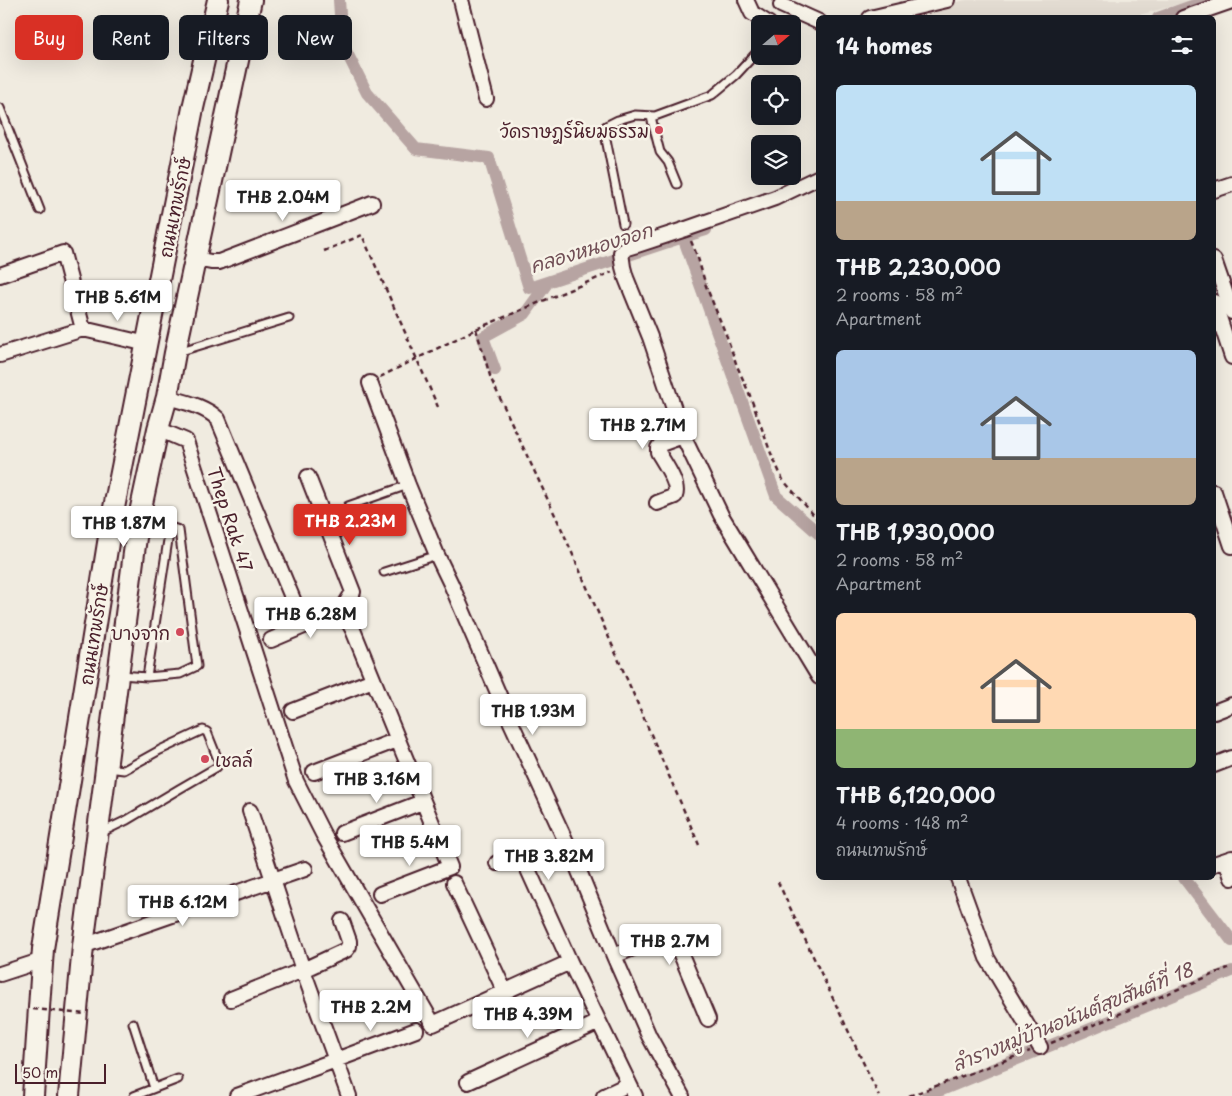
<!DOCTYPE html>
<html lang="en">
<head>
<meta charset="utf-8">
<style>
	:root { --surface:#171b24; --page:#242831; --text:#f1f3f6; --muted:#9ea1a6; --accent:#d93025 }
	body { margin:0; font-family:"Playpen Sans","Playpen Sans Thai",sans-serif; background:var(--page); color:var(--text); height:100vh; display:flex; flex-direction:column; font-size:19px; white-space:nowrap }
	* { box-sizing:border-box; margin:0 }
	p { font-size:16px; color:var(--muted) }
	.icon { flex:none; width:28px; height:28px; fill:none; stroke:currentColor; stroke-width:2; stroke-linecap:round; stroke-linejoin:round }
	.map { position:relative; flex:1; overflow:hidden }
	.side { position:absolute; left:816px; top:15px; width:400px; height:865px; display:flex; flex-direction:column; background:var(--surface); border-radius:8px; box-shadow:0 5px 20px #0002 }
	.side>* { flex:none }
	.hud { position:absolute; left:15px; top:15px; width:475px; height:45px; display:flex; gap:10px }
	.needle { width:32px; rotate:70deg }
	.fabs { position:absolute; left:751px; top:15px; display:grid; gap:10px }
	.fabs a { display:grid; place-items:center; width:50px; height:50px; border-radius:8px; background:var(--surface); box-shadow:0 5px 20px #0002; font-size:25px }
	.scale { position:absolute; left:15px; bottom:12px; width:91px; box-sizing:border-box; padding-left:5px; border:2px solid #4a1f2b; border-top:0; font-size:14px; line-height:18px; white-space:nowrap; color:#4a1f2b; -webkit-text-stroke:4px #f7f3e8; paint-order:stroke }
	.price { position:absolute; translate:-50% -42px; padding:0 11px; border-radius:5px; background:#fff; color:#222; font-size:16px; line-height:32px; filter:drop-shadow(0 1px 2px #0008) }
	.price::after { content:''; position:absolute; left:50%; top:30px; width:15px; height:11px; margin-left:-8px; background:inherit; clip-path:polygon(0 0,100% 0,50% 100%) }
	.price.on { background:var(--accent); color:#fff }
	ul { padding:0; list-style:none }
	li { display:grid; align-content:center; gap:10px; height:265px; padding:0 20px }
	li span { display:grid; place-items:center; height:155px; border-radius:8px; color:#555 }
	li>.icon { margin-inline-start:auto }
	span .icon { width:90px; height:90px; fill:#fffc; stroke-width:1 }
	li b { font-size:21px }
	h2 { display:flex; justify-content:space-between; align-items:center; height:60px; padding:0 20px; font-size:21px }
	.chip { padding:0 18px; border-radius:8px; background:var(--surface); box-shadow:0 5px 20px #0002; font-size:18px; line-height:45px }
	.chip.on { background:var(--accent); color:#fff }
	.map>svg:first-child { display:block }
	.built { fill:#e3dcd2 }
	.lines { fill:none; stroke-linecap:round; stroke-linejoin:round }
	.canal { stroke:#b7a4a2; stroke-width:12 }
	.lane-casing { stroke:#4a1f2b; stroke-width:11 }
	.street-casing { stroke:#4a1f2b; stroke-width:18 }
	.secondary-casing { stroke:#4a1f2b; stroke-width:24 }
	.path { stroke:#4a1f2b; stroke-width:2.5; stroke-dasharray:5 4; stroke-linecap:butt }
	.lane { stroke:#f7f3e8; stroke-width:7 }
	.street { stroke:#f7f3e8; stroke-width:14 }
	.secondary { stroke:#f7f3e8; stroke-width:20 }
	.path-bridge { stroke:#4a1f2b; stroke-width:2.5; stroke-dasharray:5 4; stroke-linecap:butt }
	.poi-dot { fill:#d1495b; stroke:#f7f3e8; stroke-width:2 }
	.labels { text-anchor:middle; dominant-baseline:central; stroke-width:5; stroke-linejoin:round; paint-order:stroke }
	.poi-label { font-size:18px; fill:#4a1f2b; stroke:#f7f3e8; text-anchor:end }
	.street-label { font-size:18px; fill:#4a1f2b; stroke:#f7f3e8 }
	.water-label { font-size:19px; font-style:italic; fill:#704e55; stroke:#f7f3e8 }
</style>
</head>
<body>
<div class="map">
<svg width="1232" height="1096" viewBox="0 0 1232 1096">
	<rect width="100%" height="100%" fill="#f0ebe0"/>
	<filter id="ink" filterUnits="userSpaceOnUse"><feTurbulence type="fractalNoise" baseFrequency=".02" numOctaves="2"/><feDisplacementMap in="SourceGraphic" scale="10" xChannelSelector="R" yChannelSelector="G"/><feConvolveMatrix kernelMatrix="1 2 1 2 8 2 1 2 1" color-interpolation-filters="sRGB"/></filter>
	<g filter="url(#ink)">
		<path class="built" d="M 966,0 L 1194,0 L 1132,17 L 1122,17 L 1119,15 L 1111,18 L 885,18 Z"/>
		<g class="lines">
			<path class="canal" d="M 339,0 L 342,43 L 367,93 L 416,149 L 489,158 L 529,288 L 683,237 L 776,496 L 819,534
				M 1158,18 L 1209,0
				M 683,237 L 706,230
				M 495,370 L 483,337 L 525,314 L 548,282
				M 1184,878 L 1232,941
				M 927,1096 L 1232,971"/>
			<g class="lane-casing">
				<path id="lane" d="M 0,108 L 40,210
					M 651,117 L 660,152 L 668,162 L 677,184
					M 623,224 L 606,139 L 606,126 L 618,120 L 635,115 L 655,116 L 712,95 L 736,75 L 758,51 L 760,47
					M 178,352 L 289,318
					M 348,506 L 408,485
					M 384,572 L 437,555
					M 121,675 L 147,677 L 170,527 L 139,522
					M 147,677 L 180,674 L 197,666 L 179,530 L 170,527
					M 100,833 L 127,820 L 179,789 L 217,767 L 219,762 L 207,732 L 203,730 L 160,750 L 124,770 L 116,769 L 109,764
					M 133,1023 L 154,1088
					M 134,1096 L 178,1079"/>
			</g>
			<g class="street-casing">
				<path id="street" d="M 461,0 L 486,99
					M 746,0 L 752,13 L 769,24
					M 781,5 L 819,22
					M 870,18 L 947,0
					M 1183,18 L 1232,1
					M 819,177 L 775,198 L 686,229 L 637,245 L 627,248 L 621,253 L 623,267 L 626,278 L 650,337 L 683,436 L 721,515 L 819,677
					M 1214,190 L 1232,184
					M 196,259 L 211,262 L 219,262 L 372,203
					M 1214,260 L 1232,312
					M 0,275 L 63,253 L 83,329
					M 1214,302 L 1232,357
					M 0,355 L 83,329 L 147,344
					M 370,383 L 408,485 L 437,555 L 451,584 L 508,716 L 574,859 L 614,956 L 649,1036 L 682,1096
					M 167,397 C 184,402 205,406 218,419 L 304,626 L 342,610 L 353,630 L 450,867 L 380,894
					M 158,429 L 186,441 L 296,781 L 323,834 L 433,1024 L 570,962 L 635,1096
					M 308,477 L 353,592 L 342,610
					M 1214,492 L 1232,546
					M 657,503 L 675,496 C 680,484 664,463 658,452 L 658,448 L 661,444 L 683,436
					M 271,640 L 304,626
					M 293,711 L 373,680
					M 1214,712 L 1232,705
					M 1214,765 L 1232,758
					M 314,772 L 397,740
					M 250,811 L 303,970 L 349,1096
					M 342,833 L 422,802
					M 1226,860 L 1232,878
					M 497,863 L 521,854 L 570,962
					M 1214,864 L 1232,858
					M 958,878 L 987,958 L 1040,1047
					M 454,883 L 505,992
					M 83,946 L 305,869
					M 614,956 L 666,934 L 671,935 L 675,940 L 708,1019
					M 0,974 L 43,960
					M 231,999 L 303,970 L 346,950 L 349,946 L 349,941 L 342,921
					M 468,1082 L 599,1022
					M 237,1096 L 336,1060 L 416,1030
					M 604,1096 L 629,1084"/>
			</g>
			<g class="secondary-casing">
				<path id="secondary" d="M 33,1096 L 43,949 L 112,518 L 193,108 L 218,0
					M 69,1096 L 83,946 L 138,522 L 158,429 L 167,397 L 175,353 L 251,0"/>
			</g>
			<path class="path" d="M 691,241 L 698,258 L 706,286 L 727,337 L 737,366 L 749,393 L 770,451 L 783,480 L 819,521
				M 324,251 L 362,235 L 438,407
				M 476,329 L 491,379 L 563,532 L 699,845
				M 380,377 L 476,329 L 612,272
				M 778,882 L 879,1096
				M 1051,1043 L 1228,968
				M 909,1096 L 1030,1051"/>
			<use href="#lane" class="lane"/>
			<use href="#street" class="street"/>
			<use href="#secondary" class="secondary"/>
			<path class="path-bridge" d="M 33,1009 L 85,1014"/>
		</g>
	</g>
	<g class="poi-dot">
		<circle cx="659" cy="130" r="5"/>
		<circle cx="180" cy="632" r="5"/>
		<circle cx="205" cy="759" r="5"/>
	</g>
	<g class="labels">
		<g class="poi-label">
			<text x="649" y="130">วัดราษฎร์นิยมธรรม</text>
			<text x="170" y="632">บางจาก</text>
			<text x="215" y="759" text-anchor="start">เชลล์</text>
		</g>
		<g class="street-label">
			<text transform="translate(174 207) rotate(-79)">ถนนเทพรักษ์</text>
			<text transform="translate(231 519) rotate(72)">Thep Rak 47</text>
			<text transform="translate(93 634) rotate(-81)">ถนนเทพรักษ์</text>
		</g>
		<g class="water-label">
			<text transform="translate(591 247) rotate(-17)">คลองหนองจอก</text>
			<text transform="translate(1072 1016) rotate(-22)">ลำรางหมู่บ้านอนันต์สุขสันต์ที่ 18</text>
		</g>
	</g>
</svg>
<div class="fabs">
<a><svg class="needle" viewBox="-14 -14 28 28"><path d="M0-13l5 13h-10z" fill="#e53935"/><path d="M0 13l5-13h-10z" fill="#9ea1a6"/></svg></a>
<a><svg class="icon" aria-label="locate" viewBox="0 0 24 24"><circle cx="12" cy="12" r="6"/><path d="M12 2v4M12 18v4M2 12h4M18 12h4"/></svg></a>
<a><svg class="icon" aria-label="layers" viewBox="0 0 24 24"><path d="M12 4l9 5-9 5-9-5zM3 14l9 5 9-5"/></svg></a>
</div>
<div class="scale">50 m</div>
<b class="price" style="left:283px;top:222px">THB 2.04M</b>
<b class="price" style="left:118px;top:322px">THB 5.61M</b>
<b class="price" style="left:643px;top:450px">THB 2.71M</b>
<b class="price on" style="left:350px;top:546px">THB 2.23M</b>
<b class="price" style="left:124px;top:548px">THB 1.87M</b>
<b class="price" style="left:311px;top:639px">THB 6.28M</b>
<b class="price" style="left:533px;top:736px">THB 1.93M</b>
<b class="price" style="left:377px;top:804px">THB 3.16M</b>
<b class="price" style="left:410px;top:867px">THB 5.4M</b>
<b class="price" style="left:549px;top:881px">THB 3.82M</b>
<b class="price" style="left:183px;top:927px">THB 6.12M</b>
<b class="price" style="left:670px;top:966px">THB 2.7M</b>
<b class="price" style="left:371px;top:1032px">THB 2.2M</b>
<b class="price" style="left:528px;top:1039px">THB 4.39M</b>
<div class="hud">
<a class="chip on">Buy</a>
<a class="chip">Rent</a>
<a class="chip">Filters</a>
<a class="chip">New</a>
</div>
<section class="side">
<h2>14 homes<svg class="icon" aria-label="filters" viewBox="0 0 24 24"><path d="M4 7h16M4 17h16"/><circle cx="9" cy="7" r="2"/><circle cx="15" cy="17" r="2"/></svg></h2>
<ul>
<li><span style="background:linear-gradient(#bfe0f5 75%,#b9a48a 0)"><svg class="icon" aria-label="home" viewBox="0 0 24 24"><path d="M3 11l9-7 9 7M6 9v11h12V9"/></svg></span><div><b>THB 2,230,000</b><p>2 rooms · 58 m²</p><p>Apartment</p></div></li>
<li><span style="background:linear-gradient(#a9c7e8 70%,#b9a48a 0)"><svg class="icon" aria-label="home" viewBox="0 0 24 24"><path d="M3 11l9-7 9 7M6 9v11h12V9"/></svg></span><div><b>THB 1,930,000</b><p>2 rooms · 58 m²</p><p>Apartment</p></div></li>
<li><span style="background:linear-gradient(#ffd9b3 75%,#8fb573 0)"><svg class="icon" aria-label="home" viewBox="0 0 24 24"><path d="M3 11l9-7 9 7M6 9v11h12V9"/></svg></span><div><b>THB 6,120,000</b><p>4 rooms · 148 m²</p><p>ถนนเทพรักษ์</p></div></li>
</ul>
</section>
</div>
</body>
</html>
